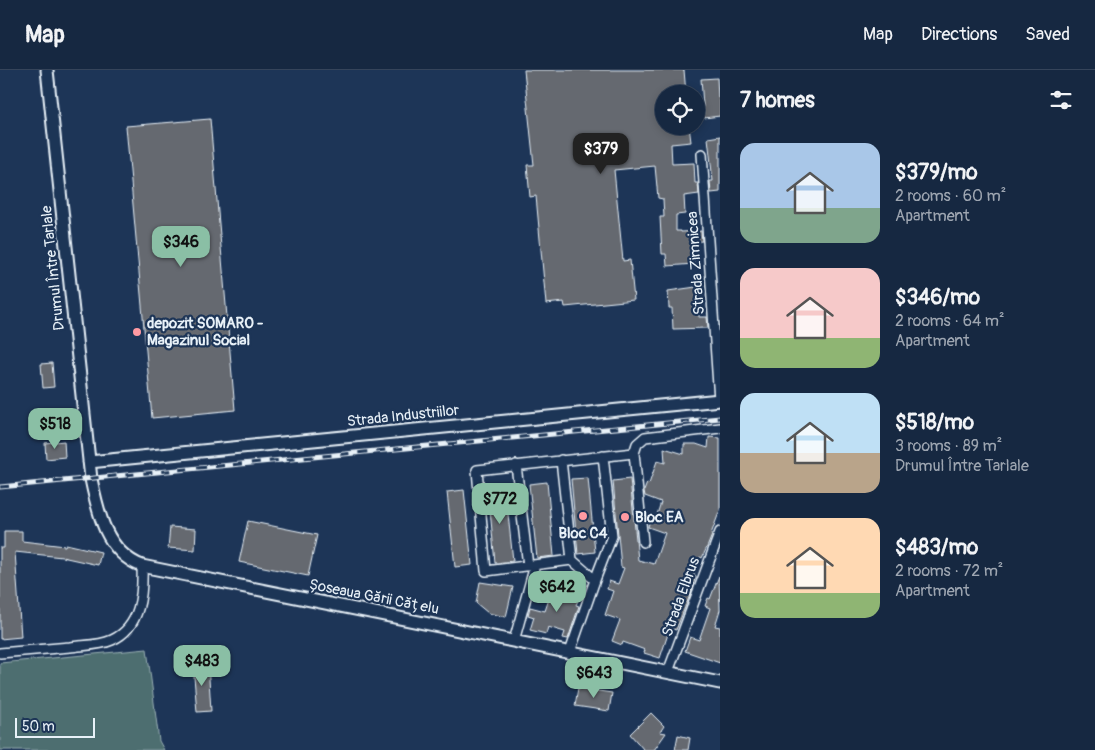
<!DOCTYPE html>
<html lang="en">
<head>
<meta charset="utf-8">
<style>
	:root { --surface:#162841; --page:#1f3048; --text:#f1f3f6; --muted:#9ea6b1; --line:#35445a; --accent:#8abfa5 }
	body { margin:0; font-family:Pangolin,sans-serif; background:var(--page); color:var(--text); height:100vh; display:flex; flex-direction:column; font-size:19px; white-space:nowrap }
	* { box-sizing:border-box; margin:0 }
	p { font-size:16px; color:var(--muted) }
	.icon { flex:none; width:28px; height:28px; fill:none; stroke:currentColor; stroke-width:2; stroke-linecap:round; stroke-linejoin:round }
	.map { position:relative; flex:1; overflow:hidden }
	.details { display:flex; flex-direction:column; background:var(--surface); width:375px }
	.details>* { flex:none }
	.tools { position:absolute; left:655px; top:15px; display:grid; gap:10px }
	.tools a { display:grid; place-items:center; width:50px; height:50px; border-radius:50%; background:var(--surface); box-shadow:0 2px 8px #0003,0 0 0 1px var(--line); font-size:25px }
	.scale { position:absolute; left:15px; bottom:12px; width:80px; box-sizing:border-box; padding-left:5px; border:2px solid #e8f1f8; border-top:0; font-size:14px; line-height:18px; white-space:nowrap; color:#e8f1f8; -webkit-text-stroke:4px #1d3557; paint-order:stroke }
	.price { position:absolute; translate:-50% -42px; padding:0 11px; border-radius:10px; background:var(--accent); color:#111; font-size:16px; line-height:32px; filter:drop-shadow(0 1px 2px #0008) }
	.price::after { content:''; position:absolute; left:50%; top:30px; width:15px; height:11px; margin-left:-8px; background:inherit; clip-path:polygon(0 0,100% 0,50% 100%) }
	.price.selected { background:#222; color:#fff }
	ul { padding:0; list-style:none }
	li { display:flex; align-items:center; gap:15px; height:125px; padding:0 20px }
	li span { display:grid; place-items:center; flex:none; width:140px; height:100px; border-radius:15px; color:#555 }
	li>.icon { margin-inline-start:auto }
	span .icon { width:60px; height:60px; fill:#fffc; stroke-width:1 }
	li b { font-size:21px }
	h2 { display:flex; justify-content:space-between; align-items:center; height:60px; padding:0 20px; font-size:21px }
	header { display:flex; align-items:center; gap:30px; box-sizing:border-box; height:70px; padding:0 25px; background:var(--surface); border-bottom:1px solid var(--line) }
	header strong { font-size:24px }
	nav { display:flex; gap:28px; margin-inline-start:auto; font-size:18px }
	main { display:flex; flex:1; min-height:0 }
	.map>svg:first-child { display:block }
	.green { fill:#4d6e6f; stroke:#9ab0b4 }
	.building { fill:#656970; stroke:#e8f1f8 }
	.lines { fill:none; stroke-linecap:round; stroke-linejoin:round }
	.street-casing { stroke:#e8f1f8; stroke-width:12 }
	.secondary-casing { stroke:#e8f1f8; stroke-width:15 }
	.street { stroke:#1d3557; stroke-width:9 }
	.secondary { stroke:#1d3557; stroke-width:11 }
	.rail-casing { stroke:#e8f1f8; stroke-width:5 }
	.rail { stroke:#1d3557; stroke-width:3; stroke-dasharray:9; stroke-linecap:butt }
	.poi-dot { fill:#ff9aa2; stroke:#1d3557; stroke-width:2 }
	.labels { text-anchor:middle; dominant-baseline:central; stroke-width:4.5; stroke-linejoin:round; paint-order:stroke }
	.street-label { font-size:15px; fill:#e8f1f8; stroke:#1d3557 }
	.poi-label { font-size:15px; font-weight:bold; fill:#e8f1f8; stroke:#1d3557; text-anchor:start }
</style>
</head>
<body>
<header>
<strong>Map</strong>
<nav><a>Map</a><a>Directions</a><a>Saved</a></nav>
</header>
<main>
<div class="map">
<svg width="720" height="680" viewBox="0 0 720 680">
	<rect width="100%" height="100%" fill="#1d3557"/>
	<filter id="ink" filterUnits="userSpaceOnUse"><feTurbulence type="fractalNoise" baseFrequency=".02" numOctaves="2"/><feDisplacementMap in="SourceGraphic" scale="10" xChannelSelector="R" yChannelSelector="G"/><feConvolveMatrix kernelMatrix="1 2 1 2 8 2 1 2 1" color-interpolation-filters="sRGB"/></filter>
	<g filter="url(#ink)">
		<path class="green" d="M 147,579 L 159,671 L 164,680 L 0,680 L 0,593 Z"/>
		<path class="building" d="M 524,0 L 684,0 L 686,24 L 664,24 L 664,56 L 689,56 L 691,72 L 671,74 L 672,94 L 694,93 L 695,113 L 698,113 L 699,124 L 684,126 L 685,144 L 676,145 L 676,161 L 681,161 L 681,162 L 701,161 L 702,171 L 692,172 L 694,194 L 667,196 L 666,184 L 662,184 L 660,147 L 664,147 L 663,129 L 658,128 L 655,96 L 614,100 L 623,191 L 630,190 L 634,230 L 565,237 L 564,232 L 546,234 L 536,126 L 530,127 L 527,95 L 534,95 Z
			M 717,8 L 718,28 L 720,28 L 720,46 L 704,48 L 701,9 Z
			M 210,49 L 235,340 L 152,348 L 126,56 Z
			M 720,66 L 720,122 L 711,123 L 710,111 L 713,111 L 708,68 Z
			M 696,217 L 699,247 L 707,247 L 708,258 L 673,259 L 672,238 L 669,238 L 668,221 Z
			M 52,293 L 54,317 L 43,318 L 41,294 Z
			M 709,367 L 720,368 L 720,440 L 711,464 L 712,465 L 708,475 L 702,488 L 700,487 L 693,506 L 696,506 L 690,525 L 676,560 L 670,558 L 660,588 L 644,583 L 645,580 L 623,572 L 622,575 L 612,571 L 620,550 L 605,545 L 613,521 L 607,519 L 609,511 L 618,514 L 624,498 L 621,497 L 613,411 L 630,409 L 638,490 L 654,494 L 665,463 L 648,457 L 650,449 L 655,451 L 661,432 L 645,426 L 644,421 L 647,413 L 649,414 L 657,391 L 665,393 L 664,378 L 684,384 L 684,374 L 696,374 L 708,378 Z
			M 64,371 L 65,387 L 46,389 L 45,373 Z
			M 588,408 L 595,482 L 578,484 L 571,409 Z
			M 547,412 L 554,486 L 537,488 L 529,414 Z
			M 505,416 L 513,491 L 495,493 L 488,418 Z
			M 464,420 L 472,495 L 455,497 L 447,422 Z
			M 248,451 L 317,465 L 308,506 L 239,492 Z
			M 170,457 L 196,459 L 195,480 L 168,478 Z
			M 4,461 L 22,461 L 22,471 L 65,476 L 66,474 L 101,482 L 98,495 L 62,487 L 15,482 L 21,567 L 0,569 L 0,478 L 4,478 Z
			M 719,506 L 720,540 L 715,556 L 720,557 L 720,593 L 685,581 L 690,567 L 699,570 L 710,538 L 705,536 L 708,528 L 710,529 Z
			M 480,512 L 513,517 L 506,547 L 488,543 L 476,533 Z
			M 564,513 L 579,519 L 576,527 L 579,528 L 576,535 L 579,536 L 568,569 L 563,568 L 565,562 L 548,557 L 546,564 L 530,560 L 534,547 L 528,545 L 530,537 L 545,541 L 549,529 L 556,532 L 557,528 L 559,529 Z
			M 208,593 L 211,641 L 197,642 L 193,595 Z
			M 578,618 L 612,623 L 609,641 L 575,636 Z
			M 651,643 L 664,656 L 660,662 L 666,663 L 654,680 L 644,680 L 630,664 Z
			M 678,665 L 690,668 L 688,680 L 675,680 Z"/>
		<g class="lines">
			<g class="street-casing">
				<path id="street" d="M 702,84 L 719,330
					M 634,383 L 637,374 L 645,367 L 720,358
					M 561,390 L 572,490
					M 516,395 L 528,496
					M 595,510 L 572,490 L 486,501 L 477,400 L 634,383 L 643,472
					M 514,571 L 535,495
					M 570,582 L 595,510 L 612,466 L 603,386
					M 0,583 C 23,581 47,579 70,577 C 83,575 99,576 112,570 C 141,557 143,523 142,496
					M 668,602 L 720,462"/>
			</g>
			<g class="secondary-casing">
				<path id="secondary" d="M 47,0 L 91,409 C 98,443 106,482 142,496 L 720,613
					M 89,392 L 720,330"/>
			</g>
			<use href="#street" class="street"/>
			<use href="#secondary" class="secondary"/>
			<g class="rail-casing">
				<path id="rail" d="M 0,417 L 720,348"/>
			</g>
			<use href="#rail" class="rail"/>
		</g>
	</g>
	<g class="poi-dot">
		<circle cx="137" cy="262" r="5"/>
		<circle cx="583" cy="446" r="5"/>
		<circle cx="625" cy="447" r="5"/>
	</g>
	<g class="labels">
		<g class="street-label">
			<text transform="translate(696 193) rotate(-94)">Strada Zimnicea</text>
			<text transform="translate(53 198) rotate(-96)">Drumul Între Tarlale</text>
			<text transform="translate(403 346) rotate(-6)">Strada Industriilor</text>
			<text transform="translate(374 527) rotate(11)">Șoseaua Gării Cățelu</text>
			<text transform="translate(681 527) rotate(-70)">Strada Elbrus</text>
		</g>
		<g class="poi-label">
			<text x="147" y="253">depozit SOMARO -<tspan x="147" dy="17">Magazinul Social</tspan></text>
			<text x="635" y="447">Bloc EA</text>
			<text x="583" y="463" text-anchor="middle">Bloc C4</text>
		</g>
	</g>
</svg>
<div class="tools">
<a><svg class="icon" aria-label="locate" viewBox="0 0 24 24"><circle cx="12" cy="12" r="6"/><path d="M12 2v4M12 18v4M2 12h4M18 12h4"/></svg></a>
</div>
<div class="scale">50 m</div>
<b class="price selected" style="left:601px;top:105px">$379</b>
<b class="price" style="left:181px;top:198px">$346</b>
<b class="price" style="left:55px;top:380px">$518</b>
<b class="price" style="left:500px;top:455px">$772</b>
<b class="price" style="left:557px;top:543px">$642</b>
<b class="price" style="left:202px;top:617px">$483</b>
<b class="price" style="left:594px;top:629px">$643</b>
</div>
<section class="details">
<h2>7 homes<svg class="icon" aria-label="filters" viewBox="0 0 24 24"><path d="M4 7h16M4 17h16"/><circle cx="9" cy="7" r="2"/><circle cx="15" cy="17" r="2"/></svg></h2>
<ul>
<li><span style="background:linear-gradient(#a9c7e8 65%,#7fa58c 0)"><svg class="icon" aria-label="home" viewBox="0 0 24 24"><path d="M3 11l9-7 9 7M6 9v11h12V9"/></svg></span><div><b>$379/mo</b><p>2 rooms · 60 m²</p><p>Apartment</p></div></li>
<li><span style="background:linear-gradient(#f6c9c9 70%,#8fb573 0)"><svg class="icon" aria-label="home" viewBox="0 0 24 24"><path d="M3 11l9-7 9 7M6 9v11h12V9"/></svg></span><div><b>$346/mo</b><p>2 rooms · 64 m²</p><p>Apartment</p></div></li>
<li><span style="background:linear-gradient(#bfe0f5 60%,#b9a48a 0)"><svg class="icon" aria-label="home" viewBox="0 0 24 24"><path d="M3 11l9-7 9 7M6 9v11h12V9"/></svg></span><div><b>$518/mo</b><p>3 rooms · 89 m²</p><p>Drumul Între Tarlale</p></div></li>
<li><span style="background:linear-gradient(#ffd9b3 75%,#8fb573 0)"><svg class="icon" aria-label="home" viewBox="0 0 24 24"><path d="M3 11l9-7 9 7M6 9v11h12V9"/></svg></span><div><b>$483/mo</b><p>2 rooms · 72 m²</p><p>Apartment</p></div></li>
</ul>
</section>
</main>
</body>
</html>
